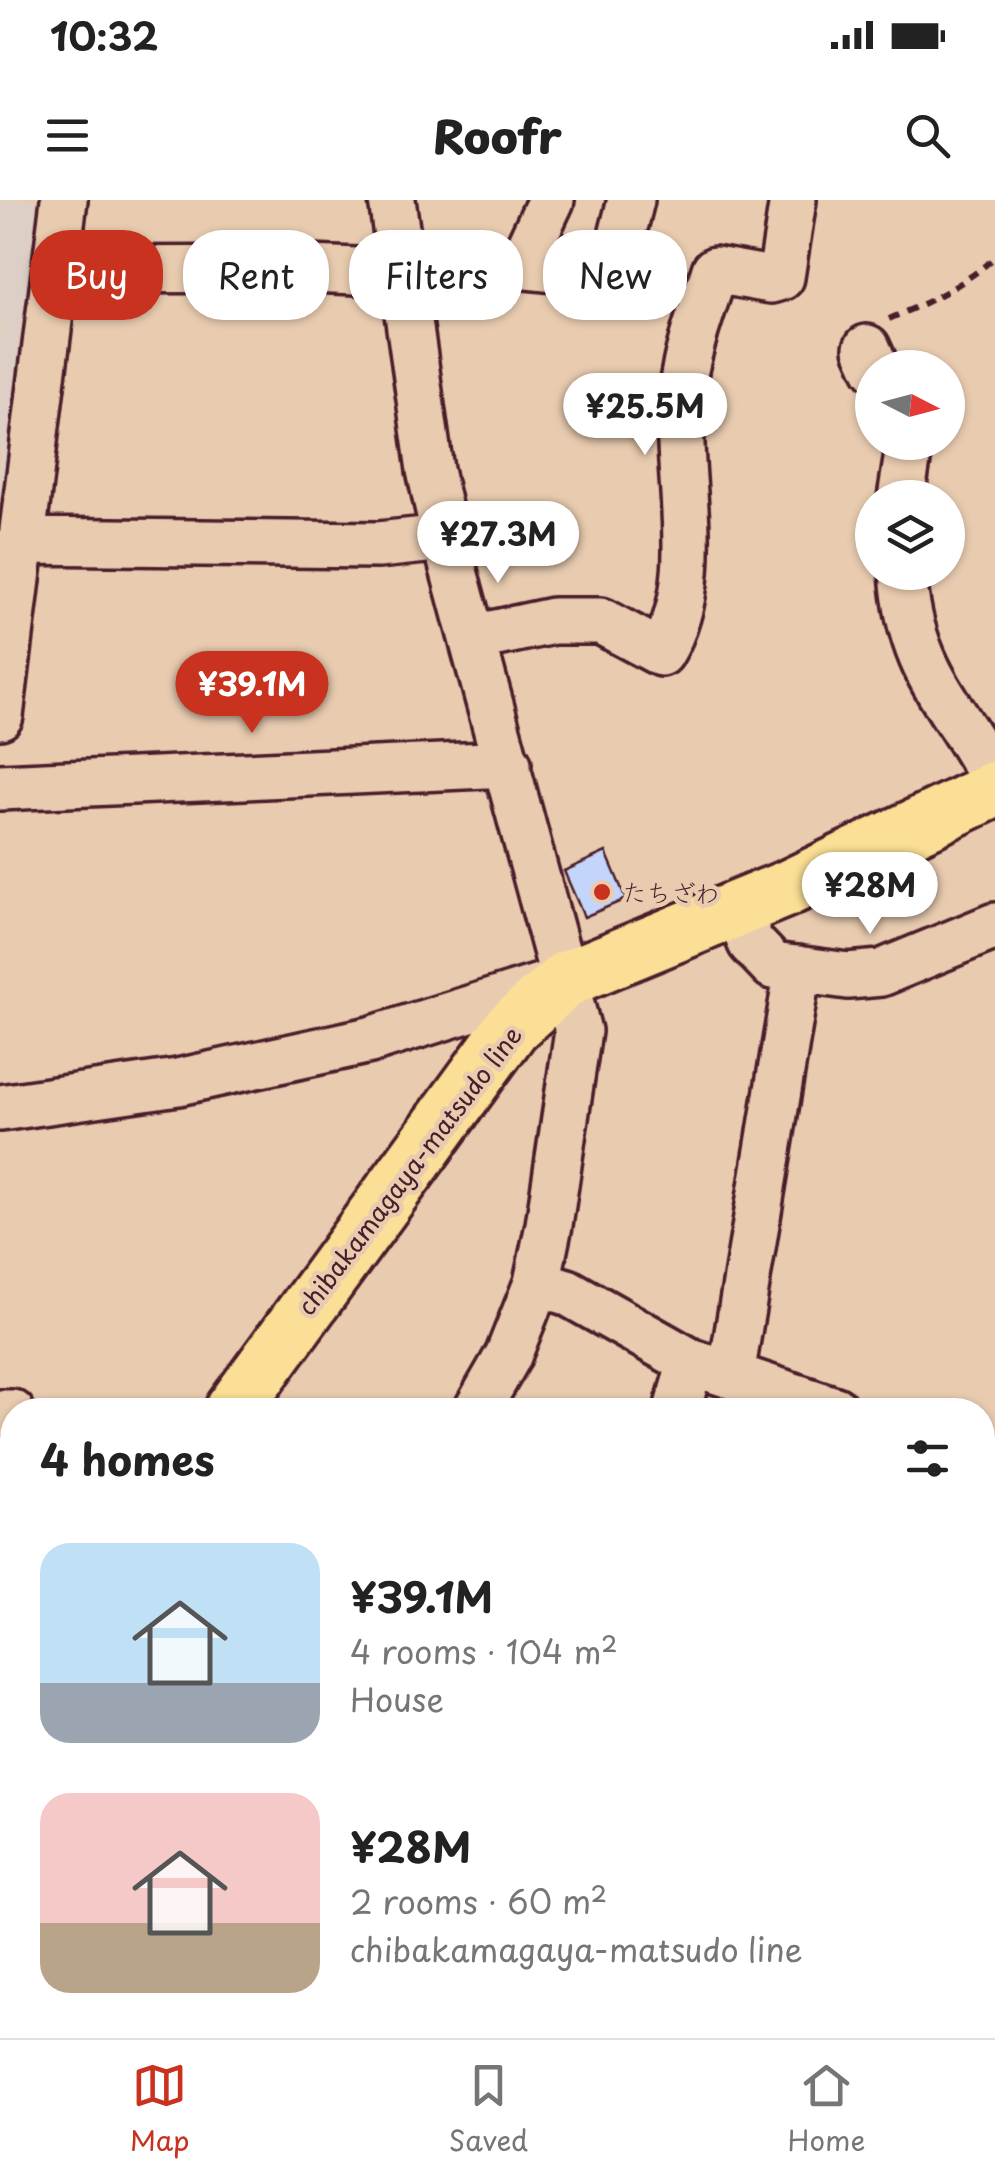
<!DOCTYPE html>
<html lang="en">
<head>
<meta charset="utf-8">
<style>
	:root { --surface:#fff; --page:#f2f2f2; --text:#222; --muted:#767676; --line:#e0e0e0; --accent:#c8321e }
	body { margin:0; font-family:"Playpen Sans","Klee One",sans-serif; background:var(--page); color:var(--text); height:100vh; display:flex; flex-direction:column; font-size:38px; white-space:nowrap }
	* { box-sizing:border-box; margin:0 }
	p { font-size:32px; color:var(--muted) }
	.icon { flex:none; width:55px; height:55px; fill:none; stroke:currentColor; stroke-width:2; stroke-linecap:round; stroke-linejoin:round }
	.map { position:relative; flex:1; overflow:hidden }
	.drawer { position:absolute; left:0px; top:1198px; width:995px; height:642px; display:flex; flex-direction:column; background:var(--surface); border-radius:40px 40px 0 0; box-shadow:0 2px 8px #0004 }
	.drawer>* { flex:none }
	.hud { position:absolute; left:30px; top:30px; width:935px; height:90px; display:flex; gap:20px }
	.needle { width:65px; rotate:96deg }
	.tools { position:absolute; left:855px; top:150px; display:grid; gap:20px }
	.tools a { display:grid; place-items:center; width:110px; height:110px; border-radius:50%; background:var(--surface); box-shadow:0 2px 8px #0004; font-size:50px }
	.price { position:absolute; translate:-50% -85px; padding:0 22px; border-radius:35px; background:#fff; color:#222; font-size:32px; line-height:65px; filter:drop-shadow(0 2px 5px #0008) }
	.price::after { content:''; position:absolute; left:50%; top:60px; width:30px; height:22px; margin-left:-15px; background:inherit; clip-path:polygon(0 0,100% 0,50% 100%) }
	.price.on { background:var(--accent); color:#fff }
	ul { padding:0; list-style:none }
	li { display:flex; align-items:center; gap:30px; height:250px; padding:0 40px }
	li span { display:grid; place-items:center; flex:none; width:280px; height:200px; border-radius:30px; color:#555 }
	li>.icon { margin-inline-start:auto }
	span .icon { width:120px; height:120px; fill:#fffc; stroke-width:1 }
	li b { font-size:42px }
	h2 { display:flex; justify-content:space-between; align-items:center; height:120px; padding:0 40px; font-size:42px }
	.chip { padding:0 35px; border-radius:40px; background:var(--surface); box-shadow:0 2px 8px #0004; font-size:35px; line-height:90px }
	.chip.on { background:var(--accent); color:#fff }
	.status { display:flex; justify-content:space-between; align-items:center; height:70px; padding:0 50px; background:var(--surface); direction:ltr }
	.status svg { height:28px; fill:currentColor }
	header { display:flex; justify-content:space-between; align-items:center; height:130px; padding:0 40px; background:var(--surface); font-size:45px; font-weight:800 }
	.dock { display:flex; justify-content:space-around; align-items:center; height:140px; border-top:2px solid var(--line); background:var(--surface); font-size:28px; color:var(--muted) }
	.dock a { display:grid; justify-items:center; gap:5px }
	.dock .on { color:var(--accent) }
	.map>svg:first-child { display:block }
	.built { fill:#decfc6 }
	.building { fill:#c4d5fb; stroke:#4a1f2b; stroke-width:2.5 }
	.lines { fill:none; stroke-linecap:round; stroke-linejoin:round }
	.minor-casing { stroke:#4a1f2b; stroke-width:52 }
	.major-casing { stroke:#4a1f2b; stroke-width:62 }
	.path { stroke:#4a1f2b; stroke-width:6; stroke-dasharray:10 8; stroke-linecap:butt }
	.minor { stroke:#e9ccb0; stroke-width:45 }
	.major { stroke:#fbdf96; stroke-width:55 }
	.poi-dot { fill:#c8321e; stroke:#e9ccb0; stroke-width:4 }
	.labels { text-anchor:middle; dominant-baseline:central; stroke-width:9; stroke-linejoin:round; paint-order:stroke }
	.poi-label { font-size:25px; fill:#4a1f2b; stroke:#e9ccb0; text-anchor:start }
	.street-label { font-size:25px; fill:#4a1f2b; stroke:#e9ccb0 }
</style>
</head>
<body>
<div class="status"><b>10:32</b><svg viewBox="0 0 49 12"><path d="M0 12V9h3v3zM5 12V6h3v6zM10 12V3h3v9zM15 12V0h3v12zM26 1h20v11H26zM47 4h2v5h-2z"/></svg></div>
<header><svg class="icon" aria-label="menu" viewBox="0 0 24 24"><path d="M4 6h16M4 12h16M4 18h16"/></svg>Roofr<svg class="icon" aria-label="search" viewBox="0 0 24 24"><circle cx="10" cy="10" r="6"/><path d="M15 15l6 6"/></svg></header>
<div class="map">
<svg width="995" height="1838" viewBox="0 0 995 1838">
	<rect width="100%" height="100%" fill="#e9ccb0"/>
	<filter id="ink" filterUnits="userSpaceOnUse"><feTurbulence type="fractalNoise" baseFrequency=".01" numOctaves="2"/><feDisplacementMap in="SourceGraphic" scale="20" xChannelSelector="R" yChannelSelector="G"/><feConvolveMatrix kernelMatrix="1 2 1 2 8 2 1 2 1" color-interpolation-filters="sRGB"/></filter>
	<g filter="url(#ink)">
		<path class="built" d="M 0,0 L 49,0 L 0,413 Z"/>
		<path class="building" d="M 606,652 L 626,699 L 584,717 L 564,671 Z
			M 315,1828 L 365,1828 L 359,1838 L 322,1838 L 312,1832 Z"/>
		<g class="lines">
			<g class="minor-casing">
				<path id="minor" d="M 392,0 L 430,270 L 445,338 L 578,831 L 549,1025 L 537,1083 L 508,1156 L 477,1210
					M 401,53 L 593,73 L 617,56 L 631,0
					M 520,66 L 551,0
					M 56,70 L 310,69 L 403,73
					M 867,148 L 876,168
					M 901,298 L 908,254 L 905,242
					M 22,341 L 378,345 L 445,338
					M 903,372 C 910,473 952,501 995,582
					M 473,438 L 553,421 L 601,421 L 661,453 C 708,375 673,275 682,189 C 687,148 703,108 715,70 L 771,80 L 781,77 L 793,0
					M 0,516 L 64,0
					M 0,587 L 508,564
					M 737,710 L 751,743 L 773,766 L 848,776 L 881,773 L 995,726
					M 0,908 L 178,882 L 370,840 L 559,781
					M 537,1083 L 567,1092 L 691,1162 L 835,1210
					M 731,1175 L 798,769
					M 677,1210 L 691,1162
					M 0,1213 L 12,1213
					M 982,1316 L 995,1283
					M 982,1517 L 995,1522
					M 982,1799 L 995,1806
					M 194,1838 L 196,1828
					M 751,1838 L 758,1828"/>
			</g>
			<g class="major-casing">
				<path id="major" d="M 233,1210 L 512,827 L 566,779 L 788,688 L 995,589
					M 0,1585 L 12,1559"/>
			</g>
			<path class="path" d="M 889,119 C 927,103 964,85 995,57"/>
			<use href="#minor" class="minor"/>
			<use href="#major" class="major"/>
		</g>
	</g>
	<circle class="poi-dot" cx="602" cy="692" r="10"/>
	<g class="labels">
		<g class="poi-label">
			<text x="622" y="692">たちざわ</text>
		</g>
		<g class="street-label">
			<text transform="translate(409 970) rotate(-53)">chibakamagaya-matsudo line</text>
		</g>
	</g>
</svg>
<div class="tools">
<a><svg class="needle" viewBox="-14 -14 28 28"><path d="M0-13l5 13h-10z" fill="#e53935"/><path d="M0 13l5-13h-10z" fill="#767676"/></svg></a>
<a><svg class="icon" aria-label="layers" viewBox="0 0 24 24"><path d="M12 4l9 5-9 5-9-5zM3 14l9 5 9-5"/></svg></a>
</div>
<b class="price" style="left:645px;top:258px">¥25.5M</b>
<b class="price" style="left:498px;top:386px">¥27.3M</b>
<b class="price on" style="left:252px;top:536px">¥39.1M</b>
<b class="price" style="left:870px;top:737px">¥28M</b>
<div class="hud">
<a class="chip on">Buy</a>
<a class="chip">Rent</a>
<a class="chip">Filters</a>
<a class="chip">New</a>
</div>
<section class="drawer">
<h2>4 homes<svg class="icon" aria-label="filters" viewBox="0 0 24 24"><path d="M4 7h16M4 17h16"/><circle cx="9" cy="7" r="2"/><circle cx="15" cy="17" r="2"/></svg></h2>
<ul>
<li><span style="background:linear-gradient(#bfe0f5 70%,#9aa5b1 0)"><svg class="icon" aria-label="home" viewBox="0 0 24 24"><path d="M3 11l9-7 9 7M6 9v11h12V9"/></svg></span><div><b>¥39.1M</b><p>4 rooms · 104 m²</p><p>House</p></div></li>
<li><span style="background:linear-gradient(#f6c9c9 65%,#b9a48a 0)"><svg class="icon" aria-label="home" viewBox="0 0 24 24"><path d="M3 11l9-7 9 7M6 9v11h12V9"/></svg></span><div><b>¥28M</b><p>2 rooms · 60 m²</p><p>chibakamagaya-matsudo line</p></div></li>
</ul>
</section>
</div>
<nav class="dock">
<a class="on"><svg class="icon" aria-label="map" viewBox="0 0 24 24"><path d="M3 6l6-2 6 2 6-2v14l-6 2-6-2-6 2zM9 4v14M15 6v14"/></svg>Map</a>
<a><svg class="icon" aria-label="saved" viewBox="0 0 24 24"><path d="M7 4h10v16l-5-4-5 4z"/></svg>Saved</a>
<a><svg class="icon" aria-label="home" viewBox="0 0 24 24"><path d="M3 11l9-7 9 7M6 9v11h12V9"/></svg>Home</a>
</nav>
</body>
</html>
